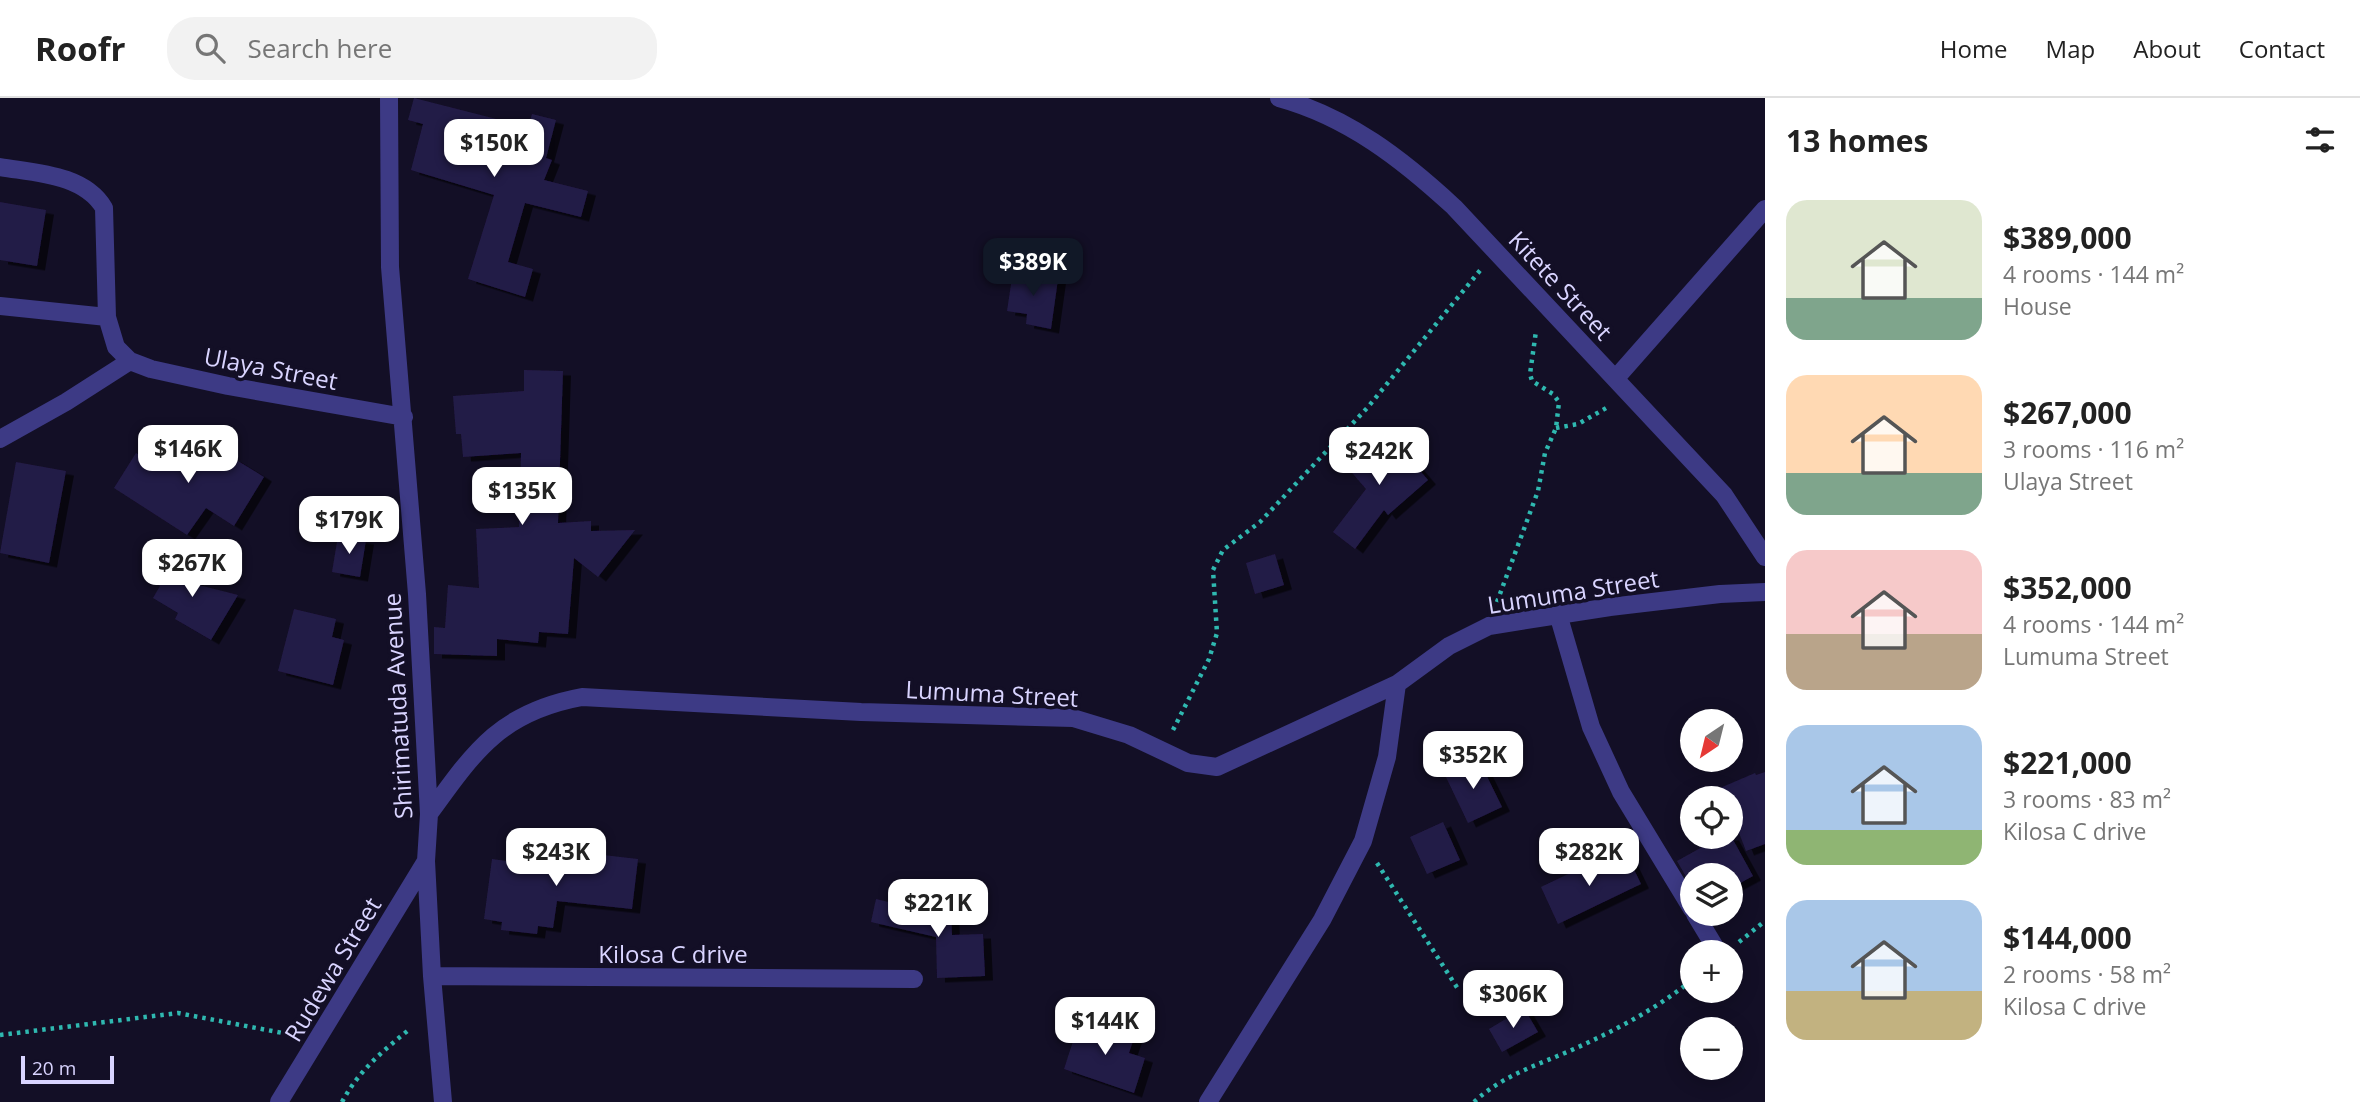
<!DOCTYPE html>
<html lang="en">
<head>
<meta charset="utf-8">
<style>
	:root { --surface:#fff; --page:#f2f2f2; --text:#222; --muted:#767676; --line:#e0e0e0; --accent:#111827 }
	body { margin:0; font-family:"Open Sans",sans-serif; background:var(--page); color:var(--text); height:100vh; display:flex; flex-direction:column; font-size:26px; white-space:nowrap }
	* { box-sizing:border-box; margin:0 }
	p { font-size:23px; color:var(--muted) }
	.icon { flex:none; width:38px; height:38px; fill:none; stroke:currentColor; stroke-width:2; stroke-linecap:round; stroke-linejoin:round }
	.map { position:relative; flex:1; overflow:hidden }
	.drawer { display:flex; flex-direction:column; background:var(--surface); width:595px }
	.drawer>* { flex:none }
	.needle { width:46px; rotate:215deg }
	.controls { position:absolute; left:1680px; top:611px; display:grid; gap:14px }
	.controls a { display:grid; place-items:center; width:63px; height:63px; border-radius:50%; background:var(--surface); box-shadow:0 4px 18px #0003; font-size:35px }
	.scale { position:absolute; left:21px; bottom:18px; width:93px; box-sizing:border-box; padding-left:7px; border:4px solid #d9d4ff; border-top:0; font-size:19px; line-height:24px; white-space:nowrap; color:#d9d4ff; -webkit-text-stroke:5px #130f26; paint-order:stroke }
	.price { position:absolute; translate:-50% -60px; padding:0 16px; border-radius:14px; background:#fff; color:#222; font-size:23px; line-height:46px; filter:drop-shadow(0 2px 4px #0008) }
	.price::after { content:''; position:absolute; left:50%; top:42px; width:21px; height:16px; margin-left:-10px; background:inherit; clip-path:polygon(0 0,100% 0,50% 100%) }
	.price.current { background:var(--accent); color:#fff }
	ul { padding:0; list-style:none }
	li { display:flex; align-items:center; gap:21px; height:175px; padding:0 21px }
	li span { display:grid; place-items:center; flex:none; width:196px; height:140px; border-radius:21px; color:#555 }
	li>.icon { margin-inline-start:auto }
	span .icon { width:84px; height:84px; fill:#fffc; stroke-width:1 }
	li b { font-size:30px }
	h2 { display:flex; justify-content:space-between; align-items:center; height:84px; padding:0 21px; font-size:30px }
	header { display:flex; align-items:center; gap:42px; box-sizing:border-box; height:98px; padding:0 35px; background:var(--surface); border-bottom:2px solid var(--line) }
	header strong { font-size:33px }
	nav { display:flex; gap:38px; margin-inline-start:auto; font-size:24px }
	.search { width:490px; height:63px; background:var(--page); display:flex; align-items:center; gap:18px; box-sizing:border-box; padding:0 24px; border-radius:28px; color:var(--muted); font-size:26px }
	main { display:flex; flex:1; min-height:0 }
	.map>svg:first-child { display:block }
	.building { fill:#241b47; filter:url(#shadow) }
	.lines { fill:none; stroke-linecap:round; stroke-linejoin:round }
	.path { stroke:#2fb8b0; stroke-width:4.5; stroke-dasharray:3.5 5; stroke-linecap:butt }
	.minor { stroke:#3d3a85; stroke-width:18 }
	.labels { text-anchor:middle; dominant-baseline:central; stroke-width:7; stroke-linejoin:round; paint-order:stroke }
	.street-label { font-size:24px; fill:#d9d4ff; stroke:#130f26 }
</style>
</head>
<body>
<header>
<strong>Roofr</strong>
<div class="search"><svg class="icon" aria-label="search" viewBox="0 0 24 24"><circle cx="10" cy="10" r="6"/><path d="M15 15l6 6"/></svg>Search here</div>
<nav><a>Home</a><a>Map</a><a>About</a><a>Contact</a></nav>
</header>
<main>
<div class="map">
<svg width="1765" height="1004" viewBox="0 0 1765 1004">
	<defs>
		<filter id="shadow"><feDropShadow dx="8" dy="4.5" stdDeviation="0" flood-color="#0009"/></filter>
	</defs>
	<rect width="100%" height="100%" fill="#130f26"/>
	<path class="building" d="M 414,0 L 528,29 L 532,16 L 556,22 L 546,60 L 552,62 L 544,82 L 588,93 L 581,119 L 525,105 L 508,164 L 533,171 L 525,199 L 468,181 L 494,97 L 411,72 L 423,26 L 408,22 Z
		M 0,104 L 46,112 L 37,168 L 0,162 Z
		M 1013,173 L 1058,181 L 1051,231 L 1026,226 L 1027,216 L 1007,213 Z
		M 524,272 L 563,273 L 558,425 L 591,423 L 591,433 L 635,432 L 598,479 L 574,460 L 568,536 L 539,534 L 538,545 L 497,541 L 497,558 L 434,556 L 434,529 L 445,530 L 448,487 L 479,490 L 476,431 L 519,429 L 521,355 L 463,359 L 461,336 L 456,336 L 453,298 L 524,293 Z
		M 168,333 L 225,373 L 233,360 L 264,379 L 234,428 L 206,410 L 187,437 L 114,390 L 136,355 L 148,362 Z
		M 1387,334 L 1428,382 L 1388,417 L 1384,412 L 1355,451 L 1333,434 L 1366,391 L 1347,369 Z
		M 16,364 L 66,373 L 49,465 L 0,455 Z
		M 338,438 L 366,442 L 360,479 L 332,474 Z
		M 1275,456 L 1284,487 L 1255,496 L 1246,465 Z
		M 167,458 L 197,476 L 195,486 L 238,497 L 211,542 L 175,521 L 178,515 L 153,500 L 160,488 L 152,483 Z
		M 294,511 L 336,521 L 332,539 L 344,542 L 333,587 L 278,573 Z
		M 1479,662 L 1502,709 L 1468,725 L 1445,677 Z
		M 1765,674 L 1765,746 L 1746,753 L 1731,714 L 1731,700 L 1725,700 L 1720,690 L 1755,675 L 1756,677 Z
		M 1443,724 L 1460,762 L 1427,776 L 1410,739 Z
		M 1699,738 L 1731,738 L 1753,778 L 1731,790 L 1731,777 L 1692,777 L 1692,789 L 1677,763 L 1704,748 Z
		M 577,754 L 638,761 L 632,811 L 557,803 L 553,830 L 538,828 L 537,836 L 501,832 L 502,824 L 484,821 L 492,761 L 522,765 L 523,756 L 576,763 Z
		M 1627,757 L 1641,786 L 1558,826 L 1541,789 L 1591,765 L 1595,772 Z
		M 876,801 L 905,808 L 903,816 L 951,813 L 952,837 L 983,836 L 985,878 L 937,880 L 936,839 L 871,824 Z
		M 1524,910 L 1538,934 L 1502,954 L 1489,931 Z
		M 1080,922 L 1134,940 L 1129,955 L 1145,960 L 1134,995 L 1064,971 Z"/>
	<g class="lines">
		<path class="path" d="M 1556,330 L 1578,326 L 1608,309
			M 1497,504 L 1538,393 L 1545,355 L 1556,330 L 1559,304 L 1553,296 L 1532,283 L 1530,276 L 1536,233
			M 1173,632 L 1209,561 L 1217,535 L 1213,472 L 1223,452 L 1260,424 L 1368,309 L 1482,170
			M 1377,765 L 1458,891
			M 1739,844 L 1765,823
			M 0,937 L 178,915 L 293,937
			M 342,1004 C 359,972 384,952 411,930
			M 1474,1004 C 1503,977 1538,967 1574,951 C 1616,932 1656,911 1692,882"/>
		<path class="minor" d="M 389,0 L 390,169 L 417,496 L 429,716 L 426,763 L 432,878 L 443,1004
			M 1279,0 C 1348,19 1402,61 1454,109 L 1724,397 L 1765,459
			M 0,69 C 35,75 84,76 104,110 L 107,219 L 116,249 L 130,263 L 151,271 L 228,288 L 404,319
			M 0,208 L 107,219
			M 1616,280 L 1765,111
			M 0,341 L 66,304 L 130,263
			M 1558,516 L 1591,629 L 1621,694 L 1692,811
			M 429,716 C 475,652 501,614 582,599 L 861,614 L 1073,620 L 1129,637 L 1188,665 L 1217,669 L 1397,586 L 1449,548 L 1489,528 L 1610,509 L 1720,496 L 1765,494
			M 1695,816 L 1718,854
			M 432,878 L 914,881
			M 279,1004 L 426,763
			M 1208,1004 L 1322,822 L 1363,743 L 1387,659 L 1397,586"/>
	</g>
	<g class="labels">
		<g class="street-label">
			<text transform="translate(1561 187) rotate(47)">Kitete Street</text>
			<text transform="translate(271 270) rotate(11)">Ulaya Street</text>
			<text transform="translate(1573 493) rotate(-9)">Lumuma Street</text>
			<text transform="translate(992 595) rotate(3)">Lumuma Street</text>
			<text transform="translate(397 608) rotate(-93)">Shirimatuda Avenue</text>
			<text x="673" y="855">Kilosa C drive</text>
			<text transform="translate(332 871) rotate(-59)">Rudewa Street</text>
		</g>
	</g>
</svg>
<div class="controls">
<a><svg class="needle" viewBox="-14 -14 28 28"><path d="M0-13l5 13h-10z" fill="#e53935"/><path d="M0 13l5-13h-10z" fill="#767676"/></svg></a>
<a><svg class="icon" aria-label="locate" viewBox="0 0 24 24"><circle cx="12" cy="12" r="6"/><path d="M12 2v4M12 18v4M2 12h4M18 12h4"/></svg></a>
<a><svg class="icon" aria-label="layers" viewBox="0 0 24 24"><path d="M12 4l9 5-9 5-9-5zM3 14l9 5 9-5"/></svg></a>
<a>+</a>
<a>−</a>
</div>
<div class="scale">20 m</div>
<b class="price" style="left:494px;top:81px">$150K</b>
<b class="price current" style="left:1033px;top:200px">$389K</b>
<b class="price" style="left:188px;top:387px">$146K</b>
<b class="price" style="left:1379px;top:389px">$242K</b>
<b class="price" style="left:522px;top:429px">$135K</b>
<b class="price" style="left:349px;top:458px">$179K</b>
<b class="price" style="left:192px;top:501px">$267K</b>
<b class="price" style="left:1473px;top:693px">$352K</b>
<b class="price" style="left:556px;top:790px">$243K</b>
<b class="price" style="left:1589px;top:790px">$282K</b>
<b class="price" style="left:938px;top:841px">$221K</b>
<b class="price" style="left:1513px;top:932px">$306K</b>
<b class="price" style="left:1105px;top:959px">$144K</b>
</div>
<section class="drawer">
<h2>13 homes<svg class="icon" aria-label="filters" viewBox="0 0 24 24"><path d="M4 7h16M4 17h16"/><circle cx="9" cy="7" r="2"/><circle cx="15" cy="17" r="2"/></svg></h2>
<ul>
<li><span style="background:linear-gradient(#dfe7d0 70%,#7fa58c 0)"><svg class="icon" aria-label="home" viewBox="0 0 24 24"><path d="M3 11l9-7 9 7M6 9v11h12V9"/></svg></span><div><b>$389,000</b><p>4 rooms · 144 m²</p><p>House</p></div></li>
<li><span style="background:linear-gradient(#ffd9b3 70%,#7fa58c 0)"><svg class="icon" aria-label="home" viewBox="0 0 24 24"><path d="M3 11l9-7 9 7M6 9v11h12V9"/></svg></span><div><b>$267,000</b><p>3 rooms · 116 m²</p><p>Ulaya Street</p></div></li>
<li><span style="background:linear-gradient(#f6c9c9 60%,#b9a48a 0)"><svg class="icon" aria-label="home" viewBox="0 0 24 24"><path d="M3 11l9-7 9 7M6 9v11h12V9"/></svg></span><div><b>$352,000</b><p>4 rooms · 144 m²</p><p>Lumuma Street</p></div></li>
<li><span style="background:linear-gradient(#a9c7e8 75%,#8fb573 0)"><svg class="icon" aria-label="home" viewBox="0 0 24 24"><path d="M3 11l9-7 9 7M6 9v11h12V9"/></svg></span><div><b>$221,000</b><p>3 rooms · 83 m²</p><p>Kilosa C drive</p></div></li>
<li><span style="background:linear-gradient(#a9c7e8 65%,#c2b280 0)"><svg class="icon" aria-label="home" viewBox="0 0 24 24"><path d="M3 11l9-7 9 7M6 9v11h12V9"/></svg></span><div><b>$144,000</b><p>2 rooms · 58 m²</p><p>Kilosa C drive</p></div></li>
</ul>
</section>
</main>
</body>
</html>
